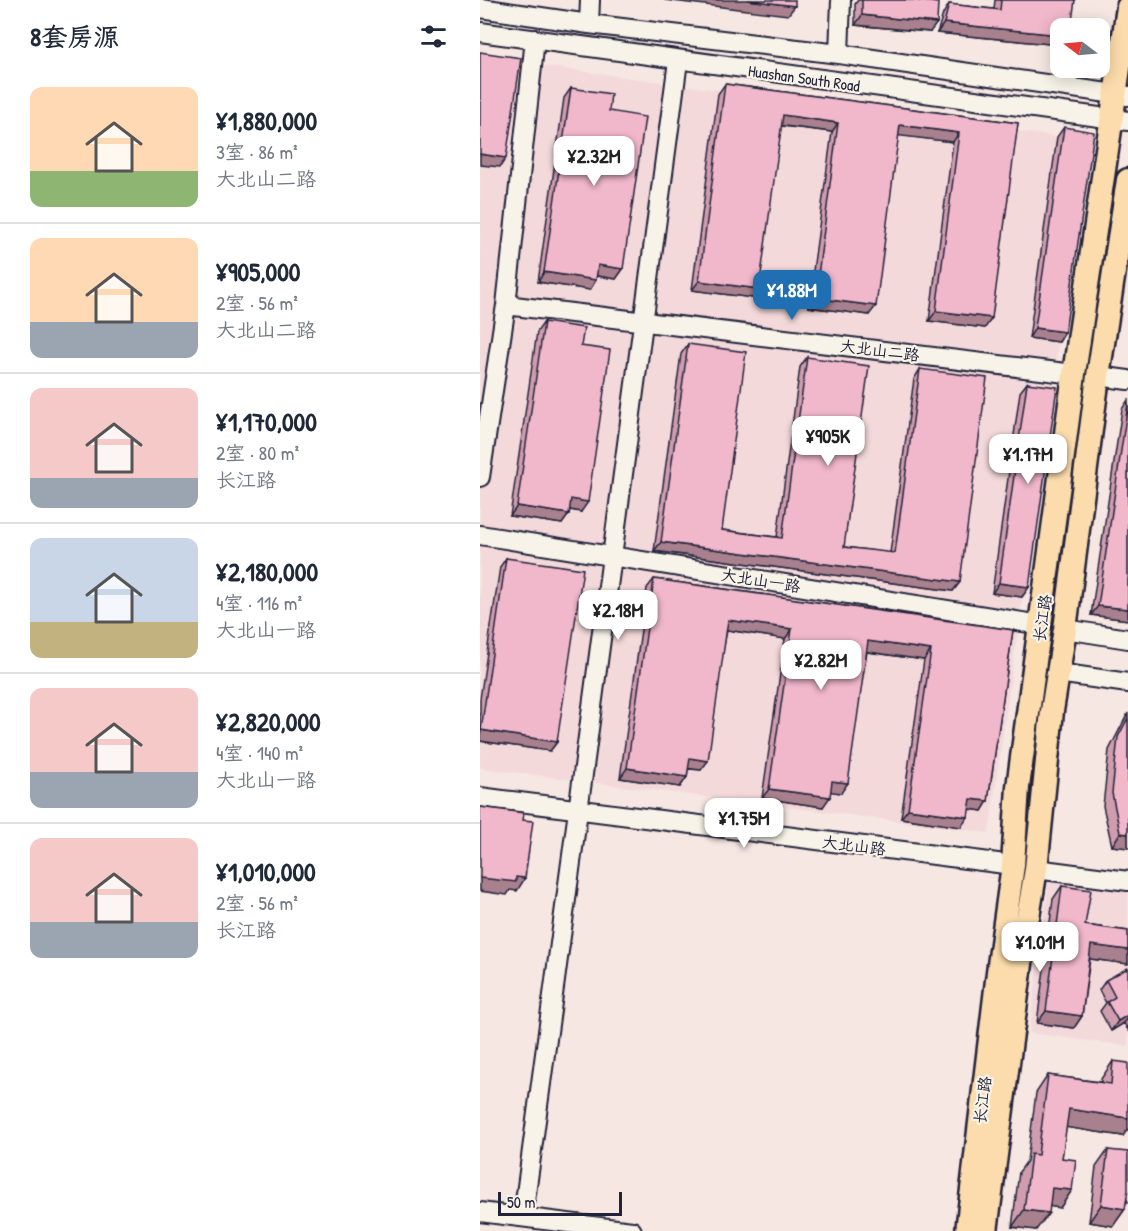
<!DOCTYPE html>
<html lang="zh">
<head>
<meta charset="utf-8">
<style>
	:root { --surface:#fff; --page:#f2f2f3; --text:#1f2937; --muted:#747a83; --line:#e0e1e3; --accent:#1f6fb2 }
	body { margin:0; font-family:"Patrick Hand","LXGW WenKai TC",sans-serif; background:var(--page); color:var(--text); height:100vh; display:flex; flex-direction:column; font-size:22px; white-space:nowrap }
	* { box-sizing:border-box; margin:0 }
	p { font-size:20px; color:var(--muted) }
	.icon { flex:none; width:33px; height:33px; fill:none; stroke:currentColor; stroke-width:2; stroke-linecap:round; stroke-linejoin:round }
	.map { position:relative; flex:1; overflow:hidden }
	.details { display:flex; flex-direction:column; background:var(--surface); width:480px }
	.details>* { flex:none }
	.needle { width:39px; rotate:286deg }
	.buttons { position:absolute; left:570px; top:18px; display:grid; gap:12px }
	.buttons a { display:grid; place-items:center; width:60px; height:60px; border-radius:12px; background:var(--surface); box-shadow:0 3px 15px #0003; font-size:30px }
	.scale { position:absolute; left:18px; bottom:15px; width:124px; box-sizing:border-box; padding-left:6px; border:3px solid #22223b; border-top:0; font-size:16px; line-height:21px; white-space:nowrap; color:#22223b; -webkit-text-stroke:4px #f7f3e8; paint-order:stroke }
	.price { position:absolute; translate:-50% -51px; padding:0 14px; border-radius:12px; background:#fff; color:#222; font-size:20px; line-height:39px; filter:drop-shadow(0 2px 3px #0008) }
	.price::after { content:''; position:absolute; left:50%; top:36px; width:18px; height:14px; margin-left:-9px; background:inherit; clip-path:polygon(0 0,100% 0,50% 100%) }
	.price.on { background:var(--accent); color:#fff }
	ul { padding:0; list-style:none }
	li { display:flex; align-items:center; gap:18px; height:150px; padding:0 30px }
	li+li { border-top:2px solid var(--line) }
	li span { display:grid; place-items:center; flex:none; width:168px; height:120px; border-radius:12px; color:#555 }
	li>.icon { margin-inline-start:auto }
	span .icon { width:72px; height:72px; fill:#fffc; stroke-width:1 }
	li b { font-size:26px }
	h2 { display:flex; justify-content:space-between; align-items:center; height:72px; padding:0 30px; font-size:26px }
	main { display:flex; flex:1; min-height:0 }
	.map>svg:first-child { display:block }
	.built { fill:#f4d9db }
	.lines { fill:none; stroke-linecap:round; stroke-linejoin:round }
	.minor-casing { stroke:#22223b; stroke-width:22 }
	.major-casing { stroke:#22223b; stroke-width:27 }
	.minor { stroke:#f7f3e8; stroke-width:18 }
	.major { stroke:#fcdcac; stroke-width:22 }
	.wall { fill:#cf9dae; stroke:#22223b; stroke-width:1.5 }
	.shaded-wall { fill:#a9808d; stroke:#22223b; stroke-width:1.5 }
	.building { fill:#f1b7ca; stroke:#22223b; stroke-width:1.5 }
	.labels { text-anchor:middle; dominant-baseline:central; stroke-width:4.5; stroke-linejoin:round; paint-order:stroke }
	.street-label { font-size:16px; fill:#22223b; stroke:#f7f3e8 }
</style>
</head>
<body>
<main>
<section class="details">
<h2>8套房源<svg class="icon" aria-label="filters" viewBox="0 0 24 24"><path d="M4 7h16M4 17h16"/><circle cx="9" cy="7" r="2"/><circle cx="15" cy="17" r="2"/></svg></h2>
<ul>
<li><span style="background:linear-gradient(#ffd9b3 70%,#8fb573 0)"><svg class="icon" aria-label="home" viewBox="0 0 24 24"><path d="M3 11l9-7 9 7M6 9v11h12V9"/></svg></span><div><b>¥1,880,000</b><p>3室 · 86 m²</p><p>大北山二路</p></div></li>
<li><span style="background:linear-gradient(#ffd9b3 70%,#9aa5b1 0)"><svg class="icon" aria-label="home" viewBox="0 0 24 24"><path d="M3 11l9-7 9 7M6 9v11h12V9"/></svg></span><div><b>¥905,000</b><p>2室 · 56 m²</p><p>大北山二路</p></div></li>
<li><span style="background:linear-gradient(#f6c9c9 75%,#9aa5b1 0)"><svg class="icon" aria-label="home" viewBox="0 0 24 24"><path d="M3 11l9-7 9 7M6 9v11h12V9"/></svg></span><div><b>¥1,170,000</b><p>2室 · 80 m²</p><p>长江路</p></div></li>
<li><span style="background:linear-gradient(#c9d6e8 70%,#c2b280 0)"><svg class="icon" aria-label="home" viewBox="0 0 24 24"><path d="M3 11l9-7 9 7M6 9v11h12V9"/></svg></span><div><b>¥2,180,000</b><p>4室 · 116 m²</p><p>大北山一路</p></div></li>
<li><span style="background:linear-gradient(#f6c9c9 70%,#9aa5b1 0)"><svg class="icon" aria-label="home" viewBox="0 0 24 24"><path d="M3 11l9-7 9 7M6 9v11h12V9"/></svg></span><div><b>¥2,820,000</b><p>4室 · 140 m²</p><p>大北山一路</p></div></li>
<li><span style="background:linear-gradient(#f6c9c9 70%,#9aa5b1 0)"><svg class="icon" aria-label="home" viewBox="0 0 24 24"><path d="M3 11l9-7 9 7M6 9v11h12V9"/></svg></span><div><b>¥1,010,000</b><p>2室 · 56 m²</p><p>长江路</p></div></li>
</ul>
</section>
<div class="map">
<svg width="648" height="1231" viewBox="0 0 648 1231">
	<rect width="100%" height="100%" fill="#f6e7e2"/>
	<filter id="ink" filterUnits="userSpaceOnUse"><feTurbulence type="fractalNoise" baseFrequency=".0167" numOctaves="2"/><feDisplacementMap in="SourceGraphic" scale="12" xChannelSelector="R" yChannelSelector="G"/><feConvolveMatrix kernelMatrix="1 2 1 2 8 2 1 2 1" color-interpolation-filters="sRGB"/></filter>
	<g filter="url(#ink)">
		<path class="built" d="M 0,57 L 607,141 L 509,833 L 0,768 Z
			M 569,881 L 648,892 L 648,1046 L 549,1033 Z"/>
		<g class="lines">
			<g class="minor-casing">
				<path id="minor" d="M 0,8 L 109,24 L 359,54 L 648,96
					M 109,24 L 110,0
					M 0,32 L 648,121
					M 359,54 L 361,0
					M 26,305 L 594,374
					M 618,376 L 648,380
					M 0,477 L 26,305 L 55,39
					M 0,535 L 561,625
					M 585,629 L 648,639
					M 578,673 L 648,683
					M 0,797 L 533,865
					M 556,869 L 648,881
					M 0,1212 L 152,1231
					M 43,1216 C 94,831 150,446 198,61"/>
			</g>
			<g class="major-casing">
				<path id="major" d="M 487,1231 L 518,972 L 533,865 L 538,787 L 594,374 L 648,7
					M 506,1231 L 544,941 L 556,869 L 572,711 L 585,629 L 618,376 L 648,180"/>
			</g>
			<use href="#minor" class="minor"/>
			<use href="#major" class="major"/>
		</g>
		<path class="wall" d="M 378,0 L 433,0 L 450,32 L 375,25 L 375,4 Z
			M 515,0 L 595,0 L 580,28 L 580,45 L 457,33 L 463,14 L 469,4 L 514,9 Z
			M 245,84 L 538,123 L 505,328 L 449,321 L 473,142 L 418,135 L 389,315 L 328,307 L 352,132 L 301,126 L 273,298 L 212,290 L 238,94 Z
			M 91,88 L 129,111 L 143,269 L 136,279 L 117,276 L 110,290 L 58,282 L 84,98 Z
			M 584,127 L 585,332 L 579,342 L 549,338 L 577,137 Z
			M 64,322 L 101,346 L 101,512 L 90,510 L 89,514 L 82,524 L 30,516 L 57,332 Z
			M 208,344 L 242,530 L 297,537 L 320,367 L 327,357 L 364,547 L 410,553 L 434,379 L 440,369 L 480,582 L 473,591 L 174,551 L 201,354 Z
			M 547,383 L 549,587 L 542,597 L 512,593 L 540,392 Z
			M 648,400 L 648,620 L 611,615 L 642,409 Z
			M 26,558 L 77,742 L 70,751 L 0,741 L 0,699 L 20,567 Z
			M 174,579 L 533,630 L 508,801 L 502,811 L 489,809 L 481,827 L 421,818 L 444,660 L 387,652 L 361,793 L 351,791 L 343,807 L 282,798 L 305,639 L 247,630 L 221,770 L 208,769 L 207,777 L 200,787 L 140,778 L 167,588 Z
			M 648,713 L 648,848 L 632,846 L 623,806 L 629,750 Z
			M 582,886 L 605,925 L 648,931 L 648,964 L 610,959 L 602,1016 L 594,1028 L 557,1023 L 573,899 Z
			M 648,968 L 648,1030 L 644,1023 L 631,1031 L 620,1011 L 626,1003 L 619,990 L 626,980 Z
			M 633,1061 L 643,1136 L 586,1127 L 582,1158 L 592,1190 L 580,1208 L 570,1206 L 556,1230 L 532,1227 L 539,1172 L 547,1161 L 556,1093 L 568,1075 L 621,1082 L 621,1079 Z
			M 628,1150 L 648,1202 L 646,1202 L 645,1209 L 633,1226 L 609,1222 L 616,1167 Z"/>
		<path class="shaded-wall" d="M 184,0 L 268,0 L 315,6 L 308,15 Z
			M 382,15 L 457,23 L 450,32 L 375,25 Z
			M 464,23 L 580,35 L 580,45 L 457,33 Z
			M 303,115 L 358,123 L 352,132 L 296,125 Z
			M 420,125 L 479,133 L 473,142 L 413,135 Z
			M 0,154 L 26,158 L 20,167 L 0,165 Z
			M 118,265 L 143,269 L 136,279 L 112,275 Z
			M 64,272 L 116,280 L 110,290 L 58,282 Z
			M 219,281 L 279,289 L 273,298 L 212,290 Z
			M 335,298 L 396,306 L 389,315 L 328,307 Z
			M 456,311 L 512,318 L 505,328 L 449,321 Z
			M 555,328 L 585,332 L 579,342 L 549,338 Z
			M 91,499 L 108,502 L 101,512 L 85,509 Z
			M 37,506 L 89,514 L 82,524 L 30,516 Z
			M 181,542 L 480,582 L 473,591 L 174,551 Z
			M 519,583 L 549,587 L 542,597 L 512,593 Z
			M 618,606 L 648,609 L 648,620 L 611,615 Z
			M 248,620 L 312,629 L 305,639 L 241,629 Z
			M 388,641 L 451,650 L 444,660 L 382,651 Z
			M 1,730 L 77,742 L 70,751 L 0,741 Z
			M 210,758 L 228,761 L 221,770 L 203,768 Z
			M 147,768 L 207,777 L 200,787 L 140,778 Z
			M 352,781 L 368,783 L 361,793 L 345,791 Z
			M 289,789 L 350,797 L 343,807 L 282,798 Z
			M 491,799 L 508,801 L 502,811 L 484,808 Z
			M 428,809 L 488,817 L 481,827 L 421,818 Z
			M 640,833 L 648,834 L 648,848 L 632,846 Z
			M 36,877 L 45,878 L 37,891 L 30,890 L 27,895 L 0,891 L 0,878 Z
			M 611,945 L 648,950 L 648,964 L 603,958 Z
			M 566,1011 L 602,1016 L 594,1028 L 557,1023 Z
			M 648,1015 L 648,1018 L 644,1023 L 631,1031 L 638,1021 Z
			M 589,1109 L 648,1118 L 648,1129 L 643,1136 L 577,1126 Z
			M 572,1188 L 592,1190 L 580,1208 L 560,1205 Z
			M 621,1205 L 645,1209 L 633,1226 L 609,1222 Z
			M 544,1210 L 569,1213 L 556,1230 L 532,1227 Z"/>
		<path class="building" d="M 268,0 L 315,0 L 315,6 Z
			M 382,0 L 433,0 L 458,3 L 457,23 L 382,15 Z
			M 521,0 L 595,0 L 591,28 L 580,28 L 580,35 L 464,23 L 469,4 L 520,10 Z
			M 0,52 L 41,58 L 26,158 L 0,154 Z
			M 245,84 L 538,123 L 512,318 L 456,311 L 479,133 L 420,125 L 396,306 L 335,298 L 358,123 L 303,115 L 279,289 L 219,281 Z
			M 91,88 L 131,94 L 129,111 L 165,117 L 143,269 L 118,265 L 116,280 L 64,272 Z
			M 584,127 L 614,132 L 585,332 L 555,328 Z
			M 64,322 L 104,328 L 101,346 L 130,350 L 108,502 L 91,499 L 89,514 L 37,506 Z
			M 208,344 L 266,352 L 242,530 L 302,538 L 327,357 L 389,366 L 364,547 L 415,553 L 440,369 L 507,378 L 480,582 L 181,542 Z
			M 547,383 L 577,387 L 549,587 L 519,583 Z
			M 648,403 L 648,609 L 618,606 Z
			M 26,558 L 103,569 L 77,742 L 1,730 Z
			M 174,579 L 533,630 L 508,801 L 491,799 L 488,817 L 428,809 L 451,650 L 388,641 L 368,783 L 352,781 L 350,797 L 289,789 L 312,629 L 248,620 L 228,761 L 210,758 L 207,777 L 147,768 Z
			M 648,718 L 648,834 L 640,833 L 632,793 L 638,737 Z
			M 0,807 L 44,813 L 43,820 L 53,821 L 45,878 L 36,877 L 36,882 L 0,878 Z
			M 582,886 L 611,890 L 605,925 L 648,931 L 648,950 L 611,945 L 602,1016 L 566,1011 Z
			M 648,968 L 648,1015 L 638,1021 L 627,1002 L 635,997 L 626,980 Z
			M 633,1061 L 648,1063 L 648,1118 L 589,1109 L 582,1158 L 596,1160 L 592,1190 L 572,1188 L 569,1213 L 544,1210 L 551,1154 L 558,1155 L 568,1075 L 631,1084 Z
			M 628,1150 L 648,1152 L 648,1190 L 645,1209 L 621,1205 Z"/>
	</g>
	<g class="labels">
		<g class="street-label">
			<text transform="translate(324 78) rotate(8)">Huashan South Road</text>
			<text transform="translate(400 350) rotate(7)">大北山二路</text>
			<text transform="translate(281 580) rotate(9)">大北山一路</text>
			<text transform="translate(562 618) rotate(-82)">长江路</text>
			<text transform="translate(374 845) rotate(7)">大北山路</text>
			<text transform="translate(502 1100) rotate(-83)">长江路</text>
		</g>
	</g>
</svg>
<div class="buttons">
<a><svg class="needle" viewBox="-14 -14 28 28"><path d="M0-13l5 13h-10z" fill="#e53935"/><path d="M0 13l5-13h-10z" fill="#747a83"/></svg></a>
</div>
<div class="scale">50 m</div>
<b class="price" style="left:114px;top:187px">¥2.32M</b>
<b class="price on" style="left:312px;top:321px">¥1.88M</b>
<b class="price" style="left:348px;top:467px">¥905K</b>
<b class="price" style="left:548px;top:485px">¥1.17M</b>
<b class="price" style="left:138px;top:641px">¥2.18M</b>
<b class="price" style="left:341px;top:691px">¥2.82M</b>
<b class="price" style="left:264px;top:849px">¥1.75M</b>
<b class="price" style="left:560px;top:973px">¥1.01M</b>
</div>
</main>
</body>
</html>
